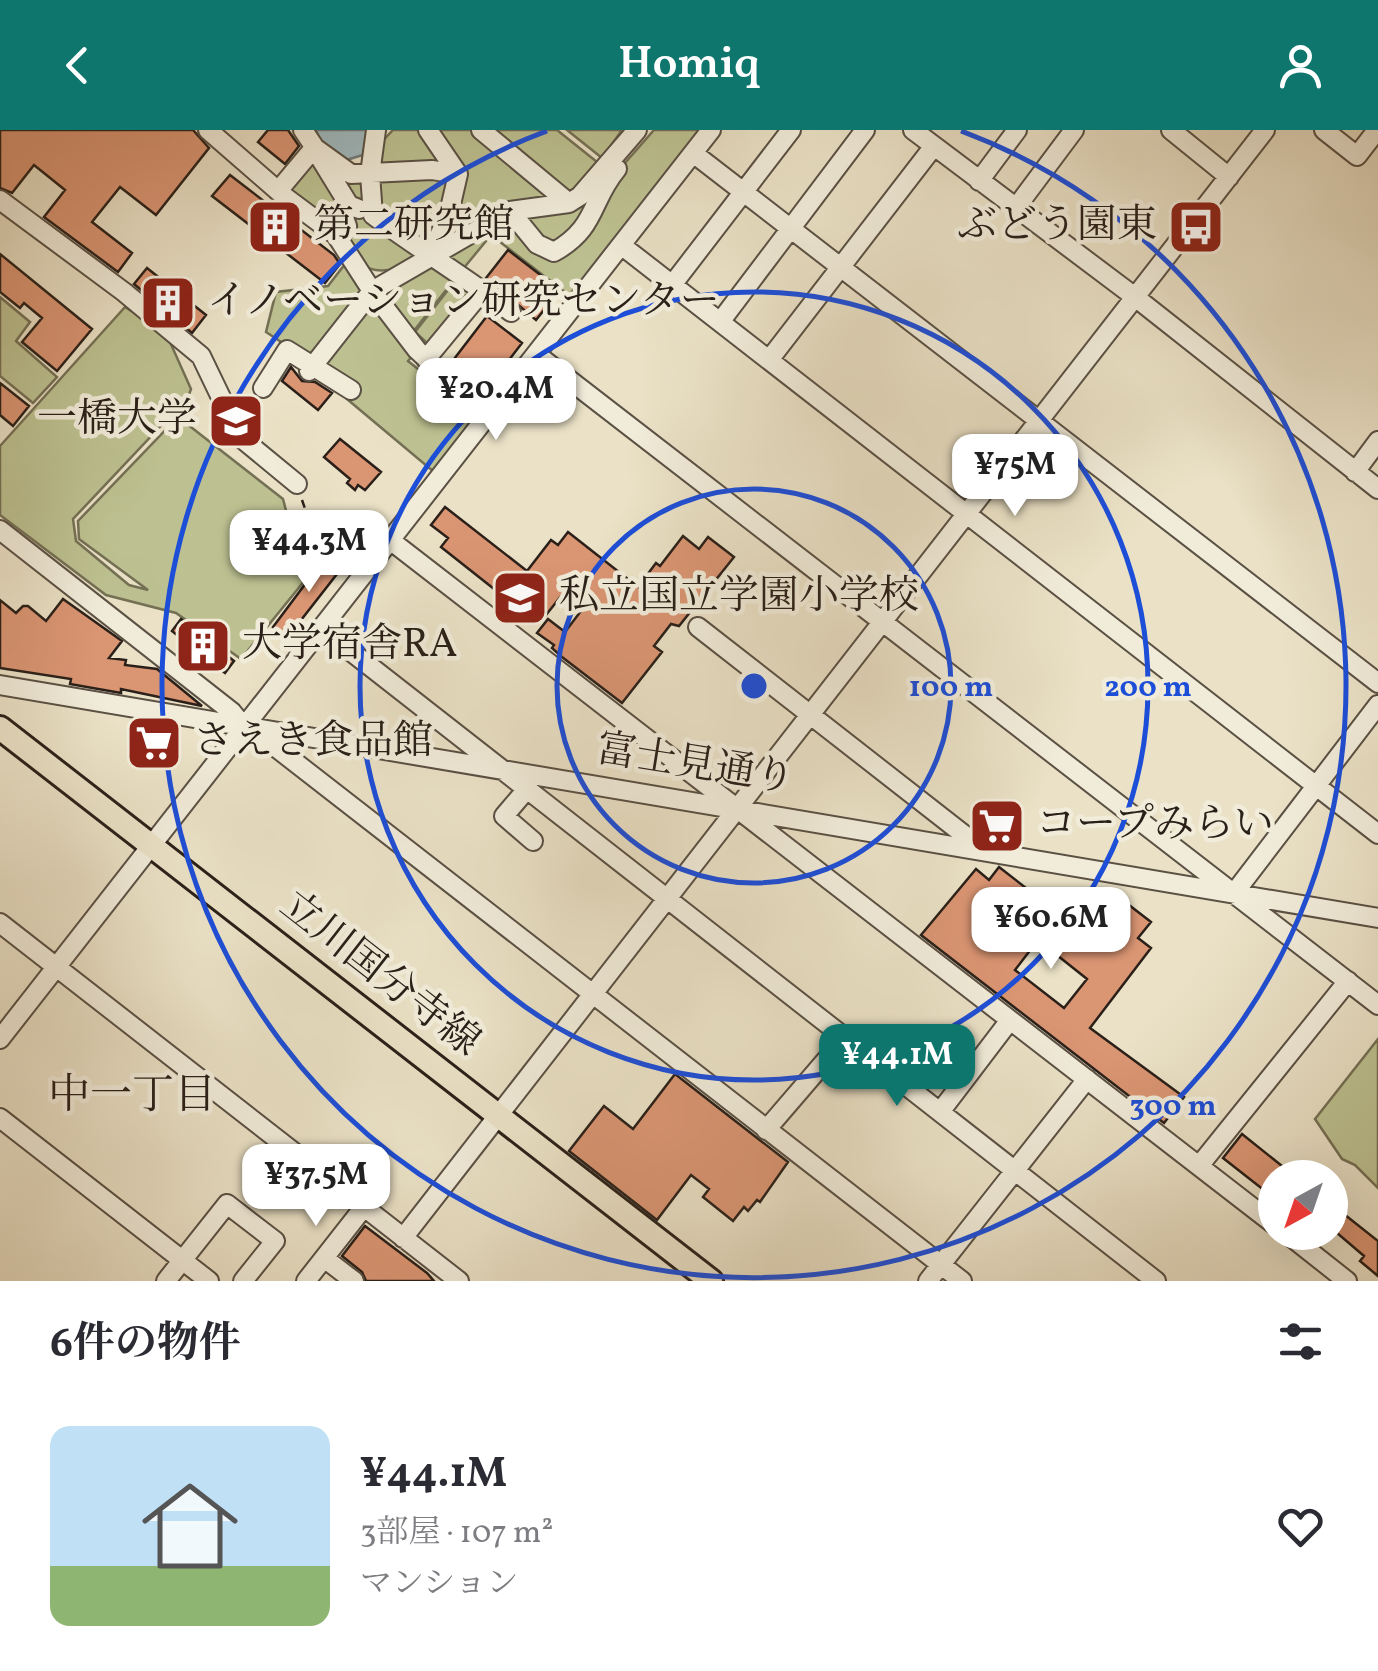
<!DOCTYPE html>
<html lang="ja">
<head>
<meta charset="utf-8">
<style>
	:root { --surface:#fff; --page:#f7f7f7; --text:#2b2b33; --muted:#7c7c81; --accent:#0f766e }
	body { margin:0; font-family:Vollkorn,"Noto Serif JP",serif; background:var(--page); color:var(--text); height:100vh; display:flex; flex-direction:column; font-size:38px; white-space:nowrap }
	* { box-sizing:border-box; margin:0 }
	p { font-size:32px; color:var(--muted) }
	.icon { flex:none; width:55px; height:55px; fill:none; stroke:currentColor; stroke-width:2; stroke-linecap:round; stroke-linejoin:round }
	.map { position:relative; height:1151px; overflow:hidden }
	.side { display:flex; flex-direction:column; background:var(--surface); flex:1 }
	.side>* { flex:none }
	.needle { width:65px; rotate:220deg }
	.controls { position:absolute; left:1258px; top:1030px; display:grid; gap:20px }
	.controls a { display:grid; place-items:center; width:90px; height:90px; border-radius:50%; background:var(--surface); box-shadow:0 10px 40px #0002; font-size:50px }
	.price { position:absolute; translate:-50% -85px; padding:0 22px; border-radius:20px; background:#fff; color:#222; font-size:32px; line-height:65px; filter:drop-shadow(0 2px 5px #0008) }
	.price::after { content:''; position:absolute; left:50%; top:60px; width:30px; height:22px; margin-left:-15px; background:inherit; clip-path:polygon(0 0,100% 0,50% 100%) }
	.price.selected { background:var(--accent); color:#fff }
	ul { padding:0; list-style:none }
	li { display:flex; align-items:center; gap:30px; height:250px; padding:0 50px }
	li span { display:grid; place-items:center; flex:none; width:280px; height:200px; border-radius:20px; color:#555 }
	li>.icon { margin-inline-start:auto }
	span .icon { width:120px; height:120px; fill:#fffc; stroke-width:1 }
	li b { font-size:42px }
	h2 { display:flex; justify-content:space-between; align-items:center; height:120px; padding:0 50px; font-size:42px }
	header { display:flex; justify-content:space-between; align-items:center; height:130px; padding:0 50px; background:var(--accent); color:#fff; font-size:45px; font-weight:600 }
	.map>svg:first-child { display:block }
	.green { fill:#bdc191; stroke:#747055; stroke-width:2.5 }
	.water { fill:#9fbac1; stroke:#707c7e; stroke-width:2.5 }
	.building { fill:#da9573; stroke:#2a2019; stroke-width:2.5; fill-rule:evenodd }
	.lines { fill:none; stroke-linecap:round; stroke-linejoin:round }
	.minor-casing { stroke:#5a5044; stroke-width:22 }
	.major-casing { stroke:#2a2019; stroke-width:28 }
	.path { stroke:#2a2019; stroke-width:2.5; stroke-dasharray:8 5; stroke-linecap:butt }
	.minor { stroke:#f1ecda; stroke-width:18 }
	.major { stroke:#eae1c6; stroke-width:22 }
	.ring { fill:none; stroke:#1d4ed8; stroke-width:5 }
	.labels { text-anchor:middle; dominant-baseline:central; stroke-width:9; stroke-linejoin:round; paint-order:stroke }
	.poi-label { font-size:40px; fill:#2a2019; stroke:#f1ecda; text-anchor:start }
	.street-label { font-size:40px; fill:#2a2019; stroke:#f1ecda }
	.neighbourhood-label { font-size:42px; fill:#2a2019; stroke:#f1ecda }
	.centre { fill:#1d4ed8; stroke:#f1ecda; stroke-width:5 }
	.ring-label { font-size:30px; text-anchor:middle; font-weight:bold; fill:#1d4ed8; stroke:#f1ecda; stroke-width:9; stroke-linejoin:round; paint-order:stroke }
</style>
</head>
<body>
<header><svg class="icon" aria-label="back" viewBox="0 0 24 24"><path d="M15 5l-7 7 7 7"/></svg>Homiq<svg class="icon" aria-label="person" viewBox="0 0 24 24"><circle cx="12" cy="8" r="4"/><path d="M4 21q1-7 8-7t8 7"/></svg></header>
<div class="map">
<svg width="1378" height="1151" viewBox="0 0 1378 1151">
	<rect width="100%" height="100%" fill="#eae1c6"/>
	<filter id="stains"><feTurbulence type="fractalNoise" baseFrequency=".002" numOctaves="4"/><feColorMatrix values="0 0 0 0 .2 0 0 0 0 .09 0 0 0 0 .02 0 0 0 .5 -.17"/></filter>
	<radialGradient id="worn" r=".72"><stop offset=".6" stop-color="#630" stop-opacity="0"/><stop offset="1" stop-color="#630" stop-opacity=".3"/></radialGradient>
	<path class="green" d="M 393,0 L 425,0 L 455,42 L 372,42 L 376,18 Z
		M 429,0 L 478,0 L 565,71 L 509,79 L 434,123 L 459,57 Z
		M 486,0 L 557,0 L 597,32 L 585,47 L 602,28 L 567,0 L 622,0 L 610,17 L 625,0 L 633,0 L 568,67 Z
		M 654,0 L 705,0 L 570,166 L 491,105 L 463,139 L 438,126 L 505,87 L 556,127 L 610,50 Z
		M 314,20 L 369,46 L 372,83 L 347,75 L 336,103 L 331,88 L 285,66 Z
		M 372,46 L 456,46 L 429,124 L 375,84 Z
		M 604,48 L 586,91 L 554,118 L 515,84 L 563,78 Z
		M 345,84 L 371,86 L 426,127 C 380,146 367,150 338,105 Z
		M 349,129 L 370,161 L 313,233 L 266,202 L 276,162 L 328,156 Z
		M 428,131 L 458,145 L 413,202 L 423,212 L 418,218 L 375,161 Z
		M 459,146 L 478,161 L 426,226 L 420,220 L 425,211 L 415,202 Z
		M 372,165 L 415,223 L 408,231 L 477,286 L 434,342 L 347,269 L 356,259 L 316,235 Z
		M 0,167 L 30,192 L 16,211 L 57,247 L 33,273 L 0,246 Z
		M 125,177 L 166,203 L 191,259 L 183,281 L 174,282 L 73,389 L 76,411 L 129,455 L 148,460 L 79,409 L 78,391 L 178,287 L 283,369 L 295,415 L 291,421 L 315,394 L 327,423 L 241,529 L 176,483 L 106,465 L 0,385 L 0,316 Z
		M 1378,909 L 1378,1058 L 1355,1035 L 1342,1029 L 1315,989 Z"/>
	<path class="water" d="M 316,0 L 369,0 L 366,24 L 343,31 L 322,16 Z"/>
	<path class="building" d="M 0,0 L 193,0 L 209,18 L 156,85 L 120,57 L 92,92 L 132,123 L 118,142 L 44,87 L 65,60 L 34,35 L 12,63 L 0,58 Z
		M 268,0 L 288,0 L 299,16 L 285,34 L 258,12 Z
		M 230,45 L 334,125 L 340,134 L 325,153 L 212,66 Z
		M 508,120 L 560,160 L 536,190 L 486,148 Z
		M 0,124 L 92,199 L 57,241 L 22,212 L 42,188 L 24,173 L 20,178 L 0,162 Z
		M 147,138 L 206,185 L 192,203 L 134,154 Z
		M 487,186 L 522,213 L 486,260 L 451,233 Z
		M 291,237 L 302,251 L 315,252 L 332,263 L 318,280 L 282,251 Z
		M 0,253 L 29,276 L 13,296 L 0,285 Z
		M 340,309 L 381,342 L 365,360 L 358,355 L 355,360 L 347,353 L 350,349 L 324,327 Z
		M 445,377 L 527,441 L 551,410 L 558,415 L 568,402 L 638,457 L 656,433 L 660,436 L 683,406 L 699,419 L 708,407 L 734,427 L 679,496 L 671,494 L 654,516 L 662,522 L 622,573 L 562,527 L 552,518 L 554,515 L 537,503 L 548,489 L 565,502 L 584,477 L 565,461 L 546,485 L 531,473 L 523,482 L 441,417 L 448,408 L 431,395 Z
		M 330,421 L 344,435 L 287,508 L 273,497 Z
		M 63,469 L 122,511 L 109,528 L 126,530 L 125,535 L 157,539 L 202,576 L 121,559 L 121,563 L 70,554 L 71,549 L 0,538 L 0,470 L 16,483 L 23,476 L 28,476 L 46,491 Z
		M 181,489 L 234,531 L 225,543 L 172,501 Z
		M 999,737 L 1098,814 L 1129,775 L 1151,792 L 1138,808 L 1151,818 L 1090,898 L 1184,967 L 1164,993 L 921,805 L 976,739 L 989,750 ZM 1038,810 L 1087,849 L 1064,878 L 1015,840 Z
		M 675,944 L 788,1032 L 760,1072 L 757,1070 L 748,1081 L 744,1077 L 733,1091 L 703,1067 L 709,1059 L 691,1045 L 657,1090 L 569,1021 L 604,976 L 633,999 Z
		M 1242,1004 L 1297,1048 L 1275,1048 L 1275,1060 L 1269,1055 L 1265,1061 L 1223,1028 Z
		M 1330,1073 L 1378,1111 L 1378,1146 L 1360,1131 L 1364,1126 L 1330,1097 Z
		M 365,1096 L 427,1143 L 434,1151 L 366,1151 L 362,1142 L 342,1126 Z"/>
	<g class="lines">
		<g class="minor-casing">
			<path id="minor" d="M 208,0 L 285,67 L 336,105 L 372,161 L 417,220 L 482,280
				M 303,0 L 315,18 L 351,44 L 432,40 L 458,44 L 449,83 L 430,127
				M 376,0 L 370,44 L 373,85 C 418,119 466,147 511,182
				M 428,0 L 458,44
				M 481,0 L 569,73
				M 913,0 L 1135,167 L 1378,359
				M 1171,0 L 1229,47
				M 1324,0 L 1357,26 L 1377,0
				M 693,23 L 1378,553
				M 979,51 L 1017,0
				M 278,61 L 314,18 L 349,75
				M 0,70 L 124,162 L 201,226 L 240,307 L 297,354
				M 1015,79 L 1074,0
				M 510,81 L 537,114 L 554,122 C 597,98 590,71 617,39
				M 336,105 L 347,96 L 342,83 L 349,75 L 359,79
				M 621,115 L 1378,704
				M 672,155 L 791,0
				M 720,192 L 865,0
				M 536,224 L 1378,875
				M 426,229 L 483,160
				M 769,230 L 934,16
				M 309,241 L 372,161 L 510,81 L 569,73 L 580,66 L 637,0
				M 263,258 L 287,220 L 351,260
				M 1355,342 L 1378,311
				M 0,400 L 232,582 L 244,597 L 269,612 L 962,1151
				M 390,410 L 1275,1095
				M 698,497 L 981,718
				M 321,498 L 1156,1151
				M 0,555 L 1378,788
				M 527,659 L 504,686 L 533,711
				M 1235,762 L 1378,575
				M 0,793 L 459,1151
				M 0,909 L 711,0
				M 940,982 L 1010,890
				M 0,988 L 209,1151
				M 766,1000 L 845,908
				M 1199,1036 L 1348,851
				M 1285,1102 L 1347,1151
				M 403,1108 L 1265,0
				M 324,1128 L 354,1151
				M 166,1151 L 227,1074 L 275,1111 L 243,1151
				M 306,1151 L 364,1077
				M 928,1151 L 1087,949"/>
		</g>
		<g class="major-casing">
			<path id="major" d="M 0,598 L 711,1151"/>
		</g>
		<path class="path" d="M 302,370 L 308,387 L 337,395"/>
		<use href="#minor" class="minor"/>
		<use href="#major" class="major"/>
	</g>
	<g class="ring">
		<circle cx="754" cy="556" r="197"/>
		<circle cx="754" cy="556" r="394"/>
		<path d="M961 1A592 592 0 1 1 547 1"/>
	</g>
	<defs>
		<g id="building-square" transform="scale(2.875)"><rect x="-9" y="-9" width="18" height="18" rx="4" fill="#8f2418" stroke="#f1ecda"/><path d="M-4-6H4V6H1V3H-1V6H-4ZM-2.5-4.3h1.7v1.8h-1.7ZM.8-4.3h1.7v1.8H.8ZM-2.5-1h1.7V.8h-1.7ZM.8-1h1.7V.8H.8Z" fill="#fff"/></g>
		<g id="bus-square" transform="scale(2.875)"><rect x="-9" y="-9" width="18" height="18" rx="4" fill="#8f2418" stroke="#f1ecda"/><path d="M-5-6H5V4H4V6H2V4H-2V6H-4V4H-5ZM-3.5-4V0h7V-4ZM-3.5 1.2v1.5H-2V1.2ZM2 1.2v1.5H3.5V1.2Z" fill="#fff"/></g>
		<g id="university-square" transform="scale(2.875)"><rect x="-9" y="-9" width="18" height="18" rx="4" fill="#8f2418" stroke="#f1ecda"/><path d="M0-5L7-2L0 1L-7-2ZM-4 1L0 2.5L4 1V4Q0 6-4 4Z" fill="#fff"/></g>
		<g id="school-square" transform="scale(2.875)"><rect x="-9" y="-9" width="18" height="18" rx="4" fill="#8f2418" stroke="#f1ecda"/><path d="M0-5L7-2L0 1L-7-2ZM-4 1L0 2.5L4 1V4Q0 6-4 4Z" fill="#fff"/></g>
		<g id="supermarket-square" transform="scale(2.875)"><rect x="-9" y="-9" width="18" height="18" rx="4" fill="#8f2418" stroke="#f1ecda"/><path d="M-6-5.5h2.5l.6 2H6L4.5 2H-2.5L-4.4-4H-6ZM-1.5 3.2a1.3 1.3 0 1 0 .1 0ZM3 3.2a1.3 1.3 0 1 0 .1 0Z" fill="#fff"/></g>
	</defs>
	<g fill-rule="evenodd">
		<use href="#building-square" x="275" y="97"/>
		<use href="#bus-square" x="1196" y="97"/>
		<use href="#building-square" x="168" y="173"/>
		<use href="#university-square" x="236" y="291"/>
		<use href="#school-square" x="520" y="468"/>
		<use href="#building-square" x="203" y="516"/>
		<use href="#supermarket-square" x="154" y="613"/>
		<use href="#supermarket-square" x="997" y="696"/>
	</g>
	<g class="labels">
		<g class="poi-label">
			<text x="314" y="97">第二研究館</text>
			<text x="1157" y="97" text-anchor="end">ぶどう園東</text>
			<text x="207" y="173">イノベーション研究センター</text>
			<text x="197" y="291" text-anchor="end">一橋大学</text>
			<text x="559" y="468">私立国立学園小学校</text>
			<text x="242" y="516">大学宿舎RA</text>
			<text x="193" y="613">さえき食品館</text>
			<text x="1036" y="696">コープみらい</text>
		</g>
		<g class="street-label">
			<text transform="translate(695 636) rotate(9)">富士見通り</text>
			<text transform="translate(379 845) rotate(38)">立川国分寺線</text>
		</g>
		<g class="neighbourhood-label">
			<text x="132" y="967">中一丁目</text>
		</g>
	</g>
	<circle cx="754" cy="556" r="15" class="centre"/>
	<g class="ring-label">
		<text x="951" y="566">100 m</text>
		<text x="1148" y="566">200 m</text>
		<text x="1173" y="985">300 m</text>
	</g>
	<rect width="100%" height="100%" filter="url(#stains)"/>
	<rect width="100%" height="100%" fill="url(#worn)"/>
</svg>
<div class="controls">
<a><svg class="needle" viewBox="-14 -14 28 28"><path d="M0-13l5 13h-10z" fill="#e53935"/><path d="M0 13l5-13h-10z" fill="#7c7c81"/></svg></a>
</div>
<b class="price" style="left:496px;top:313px">¥20.4M</b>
<b class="price" style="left:1015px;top:389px">¥75M</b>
<b class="price" style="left:309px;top:465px">¥44.3M</b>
<b class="price" style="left:1051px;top:842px">¥60.6M</b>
<b class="price selected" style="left:897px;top:979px">¥44.1M</b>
<b class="price" style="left:316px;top:1099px">¥37.5M</b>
</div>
<section class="side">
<h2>6件の物件<svg class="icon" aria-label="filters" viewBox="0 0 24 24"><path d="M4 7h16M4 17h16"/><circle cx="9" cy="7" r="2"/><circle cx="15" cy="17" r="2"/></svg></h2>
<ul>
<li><span style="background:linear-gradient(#bfe0f5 70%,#8fb573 0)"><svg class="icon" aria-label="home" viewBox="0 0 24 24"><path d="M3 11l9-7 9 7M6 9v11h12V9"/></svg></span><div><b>¥44.1M</b><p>3部屋 · 107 m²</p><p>マンション</p></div><svg class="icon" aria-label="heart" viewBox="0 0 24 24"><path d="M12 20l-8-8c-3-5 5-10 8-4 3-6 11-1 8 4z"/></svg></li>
</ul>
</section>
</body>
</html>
